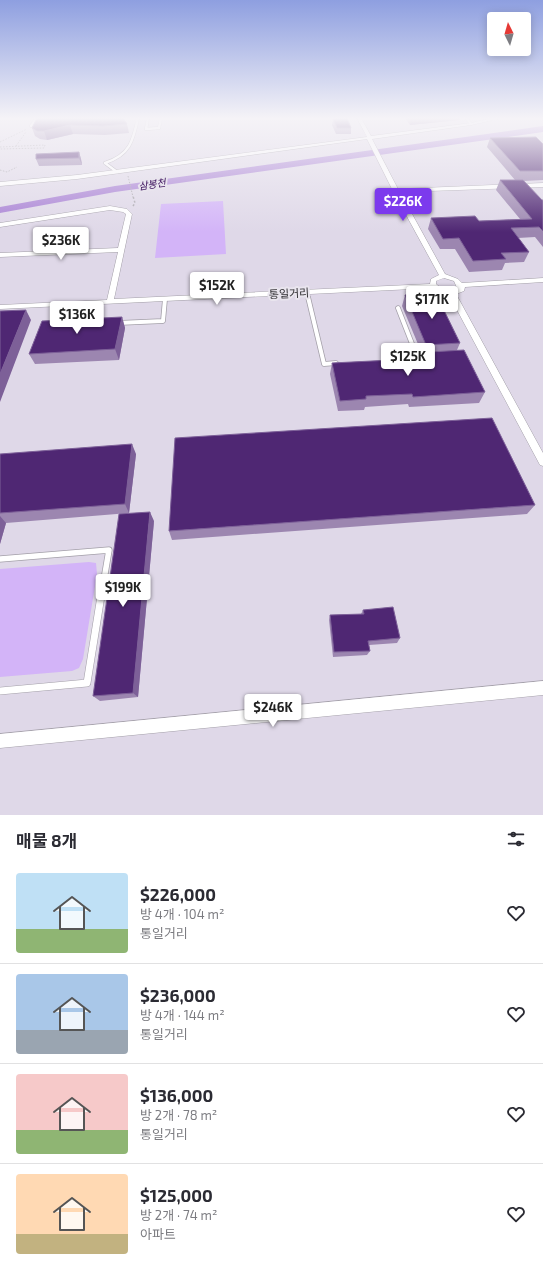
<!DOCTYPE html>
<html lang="ko">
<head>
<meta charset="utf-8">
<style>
	:root { --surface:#fff; --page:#f7f7f7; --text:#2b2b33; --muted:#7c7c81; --line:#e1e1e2; --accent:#7c3aed }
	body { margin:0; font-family:"Exo 2","Noto Sans KR",sans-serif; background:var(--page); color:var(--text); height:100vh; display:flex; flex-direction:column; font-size:15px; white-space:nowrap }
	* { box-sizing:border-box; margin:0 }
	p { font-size:13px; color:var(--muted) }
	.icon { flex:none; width:22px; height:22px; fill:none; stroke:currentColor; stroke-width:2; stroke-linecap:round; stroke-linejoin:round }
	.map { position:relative; height:815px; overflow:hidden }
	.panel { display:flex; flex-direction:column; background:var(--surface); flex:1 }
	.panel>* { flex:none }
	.needle { width:26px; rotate:355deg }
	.controls { position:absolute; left:487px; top:12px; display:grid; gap:8px }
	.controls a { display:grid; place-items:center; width:44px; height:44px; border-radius:4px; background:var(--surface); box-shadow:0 2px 10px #0003; font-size:20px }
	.price { position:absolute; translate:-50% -34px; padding:0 9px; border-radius:4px; background:#fff; color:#222; font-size:13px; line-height:26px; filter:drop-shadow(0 1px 2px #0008) }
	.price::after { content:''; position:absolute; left:50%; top:24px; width:12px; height:9px; margin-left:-6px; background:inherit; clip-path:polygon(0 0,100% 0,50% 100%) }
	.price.current { background:var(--accent); color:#fff }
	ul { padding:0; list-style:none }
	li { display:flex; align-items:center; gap:12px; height:100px; padding:0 16px }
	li+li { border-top:1px solid var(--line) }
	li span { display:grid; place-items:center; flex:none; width:112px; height:80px; border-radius:4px; color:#555 }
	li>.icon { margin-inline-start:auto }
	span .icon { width:48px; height:48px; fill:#fffc; stroke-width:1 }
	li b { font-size:17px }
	h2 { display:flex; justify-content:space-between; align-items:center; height:48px; padding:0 16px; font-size:17px }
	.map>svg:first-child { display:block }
	.built { fill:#dfd8e8 }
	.green { fill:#d3b4f8 }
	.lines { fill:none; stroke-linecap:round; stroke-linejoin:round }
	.river { fill:#a880d4; fill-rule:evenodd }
	.service-far4-casing { stroke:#a39fa8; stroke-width:3.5 }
	.service-far3-casing { stroke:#a39fa8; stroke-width:4 }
	.service-far2-casing { stroke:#a39fa8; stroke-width:5.5 }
	.service-far1-casing { stroke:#a39fa8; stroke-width:7 }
	.service-casing { stroke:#a39fa8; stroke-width:8 }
	.minor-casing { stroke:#a39fa8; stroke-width:1 }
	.path-far1 { stroke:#a9a6ad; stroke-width:1; stroke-dasharray:1.5 1.5; stroke-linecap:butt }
	.path { stroke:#a9a6ad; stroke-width:1.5; stroke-dasharray:2 2; stroke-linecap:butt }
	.service-far4 { stroke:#fff; stroke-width:2.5 }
	.service-far3 { stroke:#fff; stroke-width:3 }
	.service-far2 { stroke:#fff; stroke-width:4 }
	.service-far1 { stroke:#fff; stroke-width:5.5 }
	.service { stroke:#fff; stroke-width:7 }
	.minor { fill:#fff; fill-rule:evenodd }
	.wall { fill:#9c86b0 }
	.shaded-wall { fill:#7d6098 }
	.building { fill:#4f2773; stroke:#7d6098 }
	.labels { text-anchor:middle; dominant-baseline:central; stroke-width:4; stroke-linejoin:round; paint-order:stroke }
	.far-water-label { font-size:10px; font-style:italic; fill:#390e5a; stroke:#e9e5ee }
	.street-label { font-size:11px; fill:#2c2b2e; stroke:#e9e5ee }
</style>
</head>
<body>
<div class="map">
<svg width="543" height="815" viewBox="0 0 543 815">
	<rect width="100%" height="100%" fill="#e9e5ee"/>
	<path class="built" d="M 0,118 L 543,118 L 543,815 L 0,815 Z"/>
	<path class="green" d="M 223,201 L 226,254 L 155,258 L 161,204 Z
		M 89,562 L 96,563 L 97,574 L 83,659 L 79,668 L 72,671 L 0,677 L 0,569 Z"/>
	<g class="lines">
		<path class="river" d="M 543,126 L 543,132 L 115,192 L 0,213 L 0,207 L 115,186 Z"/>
		<g class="service-far4-casing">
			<path id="service-far4" d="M 148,118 L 146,129 L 159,128 L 161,118
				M 466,118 L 471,124
				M 31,126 L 36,119 L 42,119
				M 105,163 C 130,155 133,141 138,118
				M 105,163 L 117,172"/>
		</g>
		<g class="service-far3-casing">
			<path id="service-far3" d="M 307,292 L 308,298"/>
		</g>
		<g class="service-far2-casing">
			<path id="service-far2" d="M 308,297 L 324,364 L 336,363
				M 398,308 L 418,359
				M 118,323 L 163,321 L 165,299"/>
		</g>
		<g class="service-far1-casing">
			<path id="service-far1" d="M 0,559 L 109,550 L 101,597"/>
		</g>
		<g class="service-casing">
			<path id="service" d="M 0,691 L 87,683 L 101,596"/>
		</g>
		<g class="minor-casing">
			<path id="minor" d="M 357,118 L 361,118 L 371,136 L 471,123 L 493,118 L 502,118 L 471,125 L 372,139 L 398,189 L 543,183 L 543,187 L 400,192 L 445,274 L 458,279 L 462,283 L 543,278 L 543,282 L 465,287 L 464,291 L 456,294 L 543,453 L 543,466 L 540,465 L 449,295 L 440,293 L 433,288 L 0,309 L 0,305 L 107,300 L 118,252 L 0,257 L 0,253 L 118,248 L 126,214 L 123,212 L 110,210 L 0,227 L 0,223 L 110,206 L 127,209 L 132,214 L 114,299 L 430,284 L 431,279 L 439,275 L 393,191 L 367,139 L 77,179 L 0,186 L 0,182 L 77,175 L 367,137 ZM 444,278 L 454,281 L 457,288 C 449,293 443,290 436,284 L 436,281 Z
				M 543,681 L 543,695 L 0,748 L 0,734 Z"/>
		</g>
		<path class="path-far1" d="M 0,142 L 27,129
			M 16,146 L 26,132
			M 0,147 L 45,145 L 44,148 L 0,149
			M 0,170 L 7,172 L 17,167
			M 128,176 L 133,197"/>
		<path class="path" d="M 133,206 L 135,203 L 133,196"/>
		<use href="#service-far4" class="service-far4"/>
		<use href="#service-far3" class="service-far3"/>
		<use href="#service-far2" class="service-far2"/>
		<use href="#service-far1" class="service-far1"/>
		<use href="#service" class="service"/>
		<use href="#minor" class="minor"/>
	</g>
	<path class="wall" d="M 37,118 L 127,124 L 129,133 L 105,135 L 73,134 L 47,140 L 40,139 L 35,136 L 32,128 Z
		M 405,118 L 460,118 L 459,120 L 410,125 Z
		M 333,119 L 351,128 L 351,134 L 336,134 L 332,125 Z
		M 490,138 L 543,144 L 543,180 L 524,181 L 542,200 L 543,200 L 543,247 L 535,237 L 518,238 L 529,252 L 524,262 L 505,263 L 502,270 L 469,272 L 455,249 L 440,249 L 428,229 L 431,218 L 479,221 L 520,219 L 496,190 L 500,180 L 515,180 L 487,147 Z
		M 79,152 L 81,159 L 82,165 L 39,166 L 36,159 Z
		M 405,295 L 460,343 L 457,350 L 485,392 L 479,403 L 409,407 L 408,404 L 365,407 L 364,410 L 338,411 L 330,374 L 332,363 L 427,358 L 428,356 L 423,356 L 402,306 Z
		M 122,317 L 125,328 L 119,360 L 35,364 L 29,354 Z
		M 0,454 L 136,454 L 129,513 L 6,523 L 0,544 Z
		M 535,505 L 527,514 L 172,540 L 169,531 Z
		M 154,521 L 138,697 L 100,701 L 93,696 Z
		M 363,610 L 400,638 L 397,643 L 369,645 L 370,651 L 367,655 L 333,657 L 329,620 L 330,615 L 361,614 Z"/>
	<path class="shaded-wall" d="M 411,118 L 460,118 L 459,120 L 410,125 Z
		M 70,125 L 73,134 L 47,140 L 44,131 Z
		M 79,152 L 81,159 L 82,165 L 79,158 Z
		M 26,310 L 31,320 L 0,402 L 0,374 Z
		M 122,317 L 125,328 L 119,360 L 115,349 Z
		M 132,444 L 136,454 L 129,513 L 125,504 Z
		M 150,512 L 154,521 L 138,697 L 133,693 Z
		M 0,516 L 6,523 L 0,544 Z"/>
	<path class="building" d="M 37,118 L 123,118 L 127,124 L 103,126 L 70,125 L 44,131 L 37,131 L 32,128 Z
		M 347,118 L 351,128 L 337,128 L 333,119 Z
		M 536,137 L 543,144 L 543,171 L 520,171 L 490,138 Z
		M 79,152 L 79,158 L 36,159 L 36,154 Z
		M 500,180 L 523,180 L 542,200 L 543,200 L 543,231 L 539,227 L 511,228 L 529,252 L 501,253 L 506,259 L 473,261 L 459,238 L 443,239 L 431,218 L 475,216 L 479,221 L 532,219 Z
		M 436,294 L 460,343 L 426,345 L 405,295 Z
		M 26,310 L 0,374 L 0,311 Z
		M 122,317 L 115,349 L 29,354 L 42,321 Z
		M 464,350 L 485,392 L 413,397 L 412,394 L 366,396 L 366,399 L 340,401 L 332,363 L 432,358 L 429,352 Z
		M 492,418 L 535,505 L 169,531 L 175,438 Z
		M 132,444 L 125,504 L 0,513 L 0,454 Z
		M 150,512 L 133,693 L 93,696 L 119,514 Z
		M 393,607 L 400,638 L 368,641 L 370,651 L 334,652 L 330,615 L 364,614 L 363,610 Z"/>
	<linearGradient id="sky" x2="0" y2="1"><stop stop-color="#8e9fe0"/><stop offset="0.51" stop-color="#f5f3f7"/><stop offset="1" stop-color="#f5f3f7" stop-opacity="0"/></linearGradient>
	<rect width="543" height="232" fill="url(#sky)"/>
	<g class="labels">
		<g class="far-water-label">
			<text transform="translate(152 184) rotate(-8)">삼봉천</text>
		</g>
		<g class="street-label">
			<text transform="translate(289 293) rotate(-3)">통일거리</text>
		</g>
	</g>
</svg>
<div class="controls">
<a><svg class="needle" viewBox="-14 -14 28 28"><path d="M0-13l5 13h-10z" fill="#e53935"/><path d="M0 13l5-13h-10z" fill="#7c7c81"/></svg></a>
</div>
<b class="price current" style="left:403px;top:222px">$226K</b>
<b class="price" style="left:61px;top:261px">$236K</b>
<b class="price" style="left:217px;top:306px">$152K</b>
<b class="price" style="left:432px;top:320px">$171K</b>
<b class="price" style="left:77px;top:335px">$136K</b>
<b class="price" style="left:408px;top:377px">$125K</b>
<b class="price" style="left:123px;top:608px">$199K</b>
<b class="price" style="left:273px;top:728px">$246K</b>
</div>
<section class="panel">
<h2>매물 8개<svg class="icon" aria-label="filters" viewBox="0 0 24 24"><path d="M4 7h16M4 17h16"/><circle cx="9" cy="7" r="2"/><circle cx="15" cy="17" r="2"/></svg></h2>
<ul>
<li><span style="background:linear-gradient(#bfe0f5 70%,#8fb573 0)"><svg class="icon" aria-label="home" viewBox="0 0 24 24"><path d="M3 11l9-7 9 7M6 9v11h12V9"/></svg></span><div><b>$226,000</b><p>방 4개 · 104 m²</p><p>통일거리</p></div><svg class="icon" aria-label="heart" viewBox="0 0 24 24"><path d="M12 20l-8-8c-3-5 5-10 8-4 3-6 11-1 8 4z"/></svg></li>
<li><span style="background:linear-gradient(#a9c7e8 70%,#9aa5b1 0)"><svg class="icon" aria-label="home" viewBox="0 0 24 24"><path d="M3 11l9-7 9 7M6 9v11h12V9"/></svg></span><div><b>$236,000</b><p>방 4개 · 144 m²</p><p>통일거리</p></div><svg class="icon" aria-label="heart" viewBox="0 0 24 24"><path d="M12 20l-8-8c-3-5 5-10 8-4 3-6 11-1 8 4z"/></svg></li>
<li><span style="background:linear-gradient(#f6c9c9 70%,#8fb573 0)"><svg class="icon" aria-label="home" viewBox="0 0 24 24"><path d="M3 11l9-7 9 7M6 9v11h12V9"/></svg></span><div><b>$136,000</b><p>방 2개 · 78 m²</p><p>통일거리</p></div><svg class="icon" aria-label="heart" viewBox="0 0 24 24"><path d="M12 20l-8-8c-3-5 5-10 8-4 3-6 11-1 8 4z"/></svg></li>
<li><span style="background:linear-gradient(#ffd9b3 75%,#c2b280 0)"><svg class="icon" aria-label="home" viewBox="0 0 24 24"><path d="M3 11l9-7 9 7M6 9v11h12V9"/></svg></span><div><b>$125,000</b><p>방 2개 · 74 m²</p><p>아파트</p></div><svg class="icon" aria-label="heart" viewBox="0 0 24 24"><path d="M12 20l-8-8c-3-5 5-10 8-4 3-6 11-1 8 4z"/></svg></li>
</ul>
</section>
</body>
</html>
